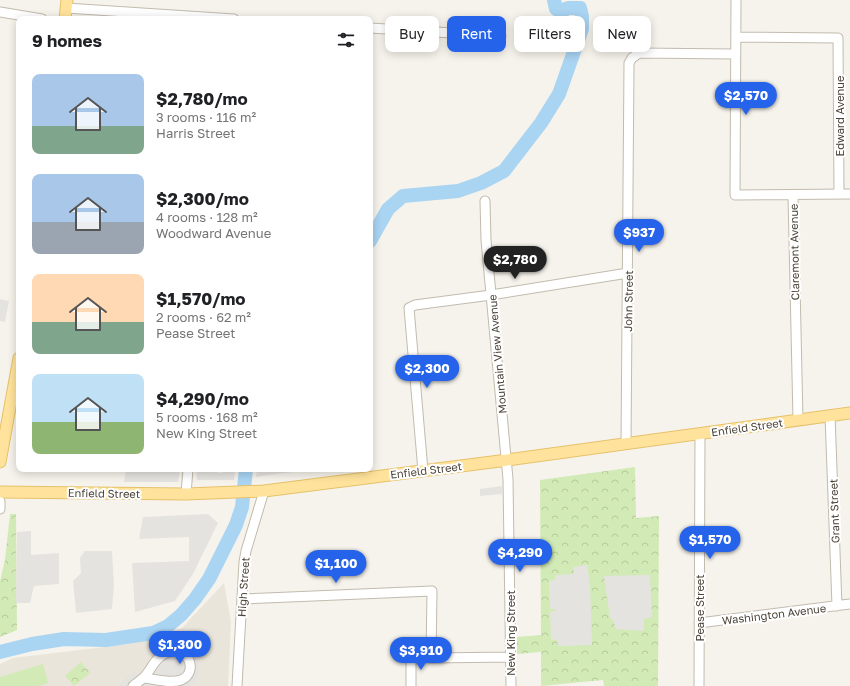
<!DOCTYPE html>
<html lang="en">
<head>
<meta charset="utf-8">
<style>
	:root { --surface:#fff; --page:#f6f6f6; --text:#202124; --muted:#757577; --accent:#2563eb }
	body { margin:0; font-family:"Golos Text",sans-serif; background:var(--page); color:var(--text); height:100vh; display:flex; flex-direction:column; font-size:15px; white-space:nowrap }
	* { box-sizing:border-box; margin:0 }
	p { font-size:13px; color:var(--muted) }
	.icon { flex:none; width:22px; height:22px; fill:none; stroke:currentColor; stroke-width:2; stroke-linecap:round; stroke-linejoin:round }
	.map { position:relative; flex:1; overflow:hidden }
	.side { position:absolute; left:16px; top:16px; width:357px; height:456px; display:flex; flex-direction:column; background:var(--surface); border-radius:8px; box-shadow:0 2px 10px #0003 }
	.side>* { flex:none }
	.banner { position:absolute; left:385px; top:16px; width:380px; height:36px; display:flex; gap:8px }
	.price { position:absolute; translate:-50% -34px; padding:0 9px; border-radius:14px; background:var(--accent); color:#fff; font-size:13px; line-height:26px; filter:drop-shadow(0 1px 2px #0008) }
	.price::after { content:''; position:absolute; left:50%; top:24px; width:12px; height:9px; margin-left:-6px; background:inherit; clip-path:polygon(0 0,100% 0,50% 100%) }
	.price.current { background:#222; color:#fff }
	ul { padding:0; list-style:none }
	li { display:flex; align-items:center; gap:12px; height:100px; padding:0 16px }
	li span { display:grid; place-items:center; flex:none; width:112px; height:80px; border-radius:8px; color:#555 }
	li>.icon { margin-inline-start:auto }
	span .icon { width:48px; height:48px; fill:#fffc; stroke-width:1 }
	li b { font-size:17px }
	h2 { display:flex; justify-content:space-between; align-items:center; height:48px; padding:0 16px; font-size:17px }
	.chip { padding:0 14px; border-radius:8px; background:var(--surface); box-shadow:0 2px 10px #0003; font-size:14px; line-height:36px }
	.chip.current { background:var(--accent); color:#fff }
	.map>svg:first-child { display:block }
	.residential { fill:#eae5da }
	.grass { fill:#d2eab5 }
	.park { fill:url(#park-crowns) }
	.parking { fill:#e5e3e0 }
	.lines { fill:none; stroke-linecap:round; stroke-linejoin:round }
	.river { stroke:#a9d4f2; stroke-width:14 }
	.minor-casing { stroke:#c2bbae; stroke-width:11 }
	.major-casing { stroke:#e6c16a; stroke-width:13 }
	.minor { stroke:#fff; stroke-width:9 }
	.major { stroke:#ffe39c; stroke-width:11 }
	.labels { text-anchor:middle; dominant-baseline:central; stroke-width:4; stroke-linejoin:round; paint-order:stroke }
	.street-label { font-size:11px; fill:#4b4439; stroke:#fff }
</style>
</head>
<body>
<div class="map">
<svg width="850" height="686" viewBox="0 0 850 686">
	<defs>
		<pattern id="park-crowns" width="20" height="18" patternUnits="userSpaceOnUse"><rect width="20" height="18" fill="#d2eab5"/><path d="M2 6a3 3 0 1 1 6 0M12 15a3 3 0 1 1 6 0" fill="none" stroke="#b6ca9c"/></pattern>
	</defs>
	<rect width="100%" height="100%" fill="#f6f3ec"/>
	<path class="residential" d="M 224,583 L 231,622 L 228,686 L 0,686 L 0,664 L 13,658 L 129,644 L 182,628 Z"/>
	<path class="grass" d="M 43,664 L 48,683 L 39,686 L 0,686 L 0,677 Z"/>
	<path class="park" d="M 635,467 L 636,518 L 659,516 L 658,686 L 604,686 L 603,680 L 541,686 L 541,652 L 517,654 L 517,637 L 541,635 L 540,480 Z
		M 10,514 L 16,514 L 17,630 L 0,637 L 0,581 L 5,560 Z
		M 81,662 L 90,673 L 74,686 L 65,676 Z"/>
	<path class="parking" d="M 0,299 L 9,301 L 5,322 L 0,321 Z
		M 126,469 L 180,469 L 178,482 L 124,482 Z
		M 223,469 L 235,469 L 234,480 L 197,480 L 196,470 L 222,473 Z
		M 257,469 L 307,469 L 307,470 L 256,477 Z
		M 502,486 L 502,494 L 480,496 L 480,489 Z
		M 208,514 L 218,523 L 193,574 L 175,601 L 135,612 L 132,563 L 189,561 L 189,537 L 139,539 L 143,517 Z
		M 31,531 L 31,555 L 59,553 L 59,584 L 34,586 L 30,603 L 16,603 L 17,532 Z
		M 85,551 L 112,551 L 114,586 L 112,609 L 76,613 L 73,581 L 81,573 L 80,558 Z
		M 587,565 L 590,584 L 592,645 L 558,646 L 557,640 L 551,639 L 550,612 L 555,611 L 556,610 L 555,609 L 550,609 L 549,581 L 555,580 L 555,575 L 574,574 L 573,567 Z
		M 650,575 L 652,617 L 644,619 L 644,631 L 616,629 L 613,620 L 610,618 L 604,576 Z
		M 193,647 L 198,655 L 199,667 L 196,682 L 190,686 L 117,686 L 134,671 L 137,675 L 142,672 L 149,663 L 168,648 L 184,651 Z"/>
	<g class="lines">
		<path class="river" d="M 370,241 L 388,209 L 403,196 L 458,191 L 481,183 L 504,171 L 541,123 L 559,94 L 582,29 L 582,16 L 580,8 L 569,8 L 560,11 L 556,9 L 554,0
			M 0,652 L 32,644 L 64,639 L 106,640 L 153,633 L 168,626 L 181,615 L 195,599 L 209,579 L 236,525 L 242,507 L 246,469"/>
		<g class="minor-casing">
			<path id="minor" d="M 736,0 L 735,195 L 850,194
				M 66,8 L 234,19
				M 0,12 L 42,19
				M 370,28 L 501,36
				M 736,37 L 838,38 L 839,194
				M 793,195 L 798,420
				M 485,201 L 486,240 L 508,479 L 511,686
				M 830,415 L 837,606
				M 626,444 L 629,63 L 632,58 L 639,53 L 735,54
				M 423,471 L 409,308 L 415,305 L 491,295 L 628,273
				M 186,494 L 188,469
				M 0,501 L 0,509
				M 242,599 L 432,591 L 431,658
				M 699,623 L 850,604
				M 133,686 C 137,683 140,681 143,678 C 152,670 153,659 166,653 C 189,643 199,673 181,680 C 171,684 155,679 144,678
				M 237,686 L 244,562 L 246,551 L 264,491
				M 411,686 L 411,656 L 431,658 L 510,657
				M 699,686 L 700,433"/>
		</g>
		<g class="major-casing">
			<path id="major" d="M 65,19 L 67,0
				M 0,462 L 19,358
				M 0,492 L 186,494 L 264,491 L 500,461 L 850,413"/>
		</g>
		<use href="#minor" class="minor"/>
		<use href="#major" class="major"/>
	</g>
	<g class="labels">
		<g class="street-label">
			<text transform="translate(839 116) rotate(-90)">Edward Avenue</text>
			<text transform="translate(794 252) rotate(-91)">Claremont Avenue</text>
			<text transform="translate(628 301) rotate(-89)">John Street</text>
			<text transform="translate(497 354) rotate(-95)">Mountain View Avenue</text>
			<text transform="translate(747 427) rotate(-8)">Enfield Street</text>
			<text transform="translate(426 470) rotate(-7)">Enfield Street</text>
			<text transform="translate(104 493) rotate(1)">Enfield Street</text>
			<text transform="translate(834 511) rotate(-92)">Grant Street</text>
			<text transform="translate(243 587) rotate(-86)">High Street</text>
			<text transform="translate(699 608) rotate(-90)">Pease Street</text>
			<text transform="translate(774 614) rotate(-7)">Washington Avenue</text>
			<text transform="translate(510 633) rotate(-90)">New King Street</text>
		</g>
	</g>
</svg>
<b class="price" style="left:746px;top:116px">$2,570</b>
<b class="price" style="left:639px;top:253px">$937</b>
<b class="price current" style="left:515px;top:280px">$2,780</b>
<b class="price" style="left:427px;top:389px">$2,300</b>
<b class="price" style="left:710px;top:560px">$1,570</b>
<b class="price" style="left:520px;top:573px">$4,290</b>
<b class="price" style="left:336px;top:584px">$1,100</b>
<b class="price" style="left:180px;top:665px">$1,300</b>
<b class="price" style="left:421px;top:671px">$3,910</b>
<div class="banner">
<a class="chip">Buy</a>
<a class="chip current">Rent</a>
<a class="chip">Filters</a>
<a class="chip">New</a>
</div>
<section class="side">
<h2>9 homes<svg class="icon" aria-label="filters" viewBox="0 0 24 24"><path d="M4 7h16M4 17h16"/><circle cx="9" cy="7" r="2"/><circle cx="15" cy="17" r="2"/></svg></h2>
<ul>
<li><span style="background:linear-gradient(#a9c7e8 65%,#7fa58c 0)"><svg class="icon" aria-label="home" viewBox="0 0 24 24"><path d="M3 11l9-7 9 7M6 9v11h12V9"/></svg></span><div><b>$2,780/mo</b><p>3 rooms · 116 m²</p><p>Harris Street</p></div></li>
<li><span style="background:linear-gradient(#a9c7e8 60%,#9aa5b1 0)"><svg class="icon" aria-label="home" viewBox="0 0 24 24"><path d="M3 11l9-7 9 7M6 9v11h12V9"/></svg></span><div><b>$2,300/mo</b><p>4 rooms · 128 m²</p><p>Woodward Avenue</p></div></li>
<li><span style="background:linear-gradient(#ffd9b3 60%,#7fa58c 0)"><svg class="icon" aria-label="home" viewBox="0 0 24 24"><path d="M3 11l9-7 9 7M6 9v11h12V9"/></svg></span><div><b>$1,570/mo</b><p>2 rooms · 62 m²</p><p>Pease Street</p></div></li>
<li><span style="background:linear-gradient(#bfe0f5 60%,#8fb573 0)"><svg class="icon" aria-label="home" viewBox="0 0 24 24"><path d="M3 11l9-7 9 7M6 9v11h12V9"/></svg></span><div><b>$4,290/mo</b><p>5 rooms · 168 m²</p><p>New King Street</p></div></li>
</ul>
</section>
</div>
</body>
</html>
